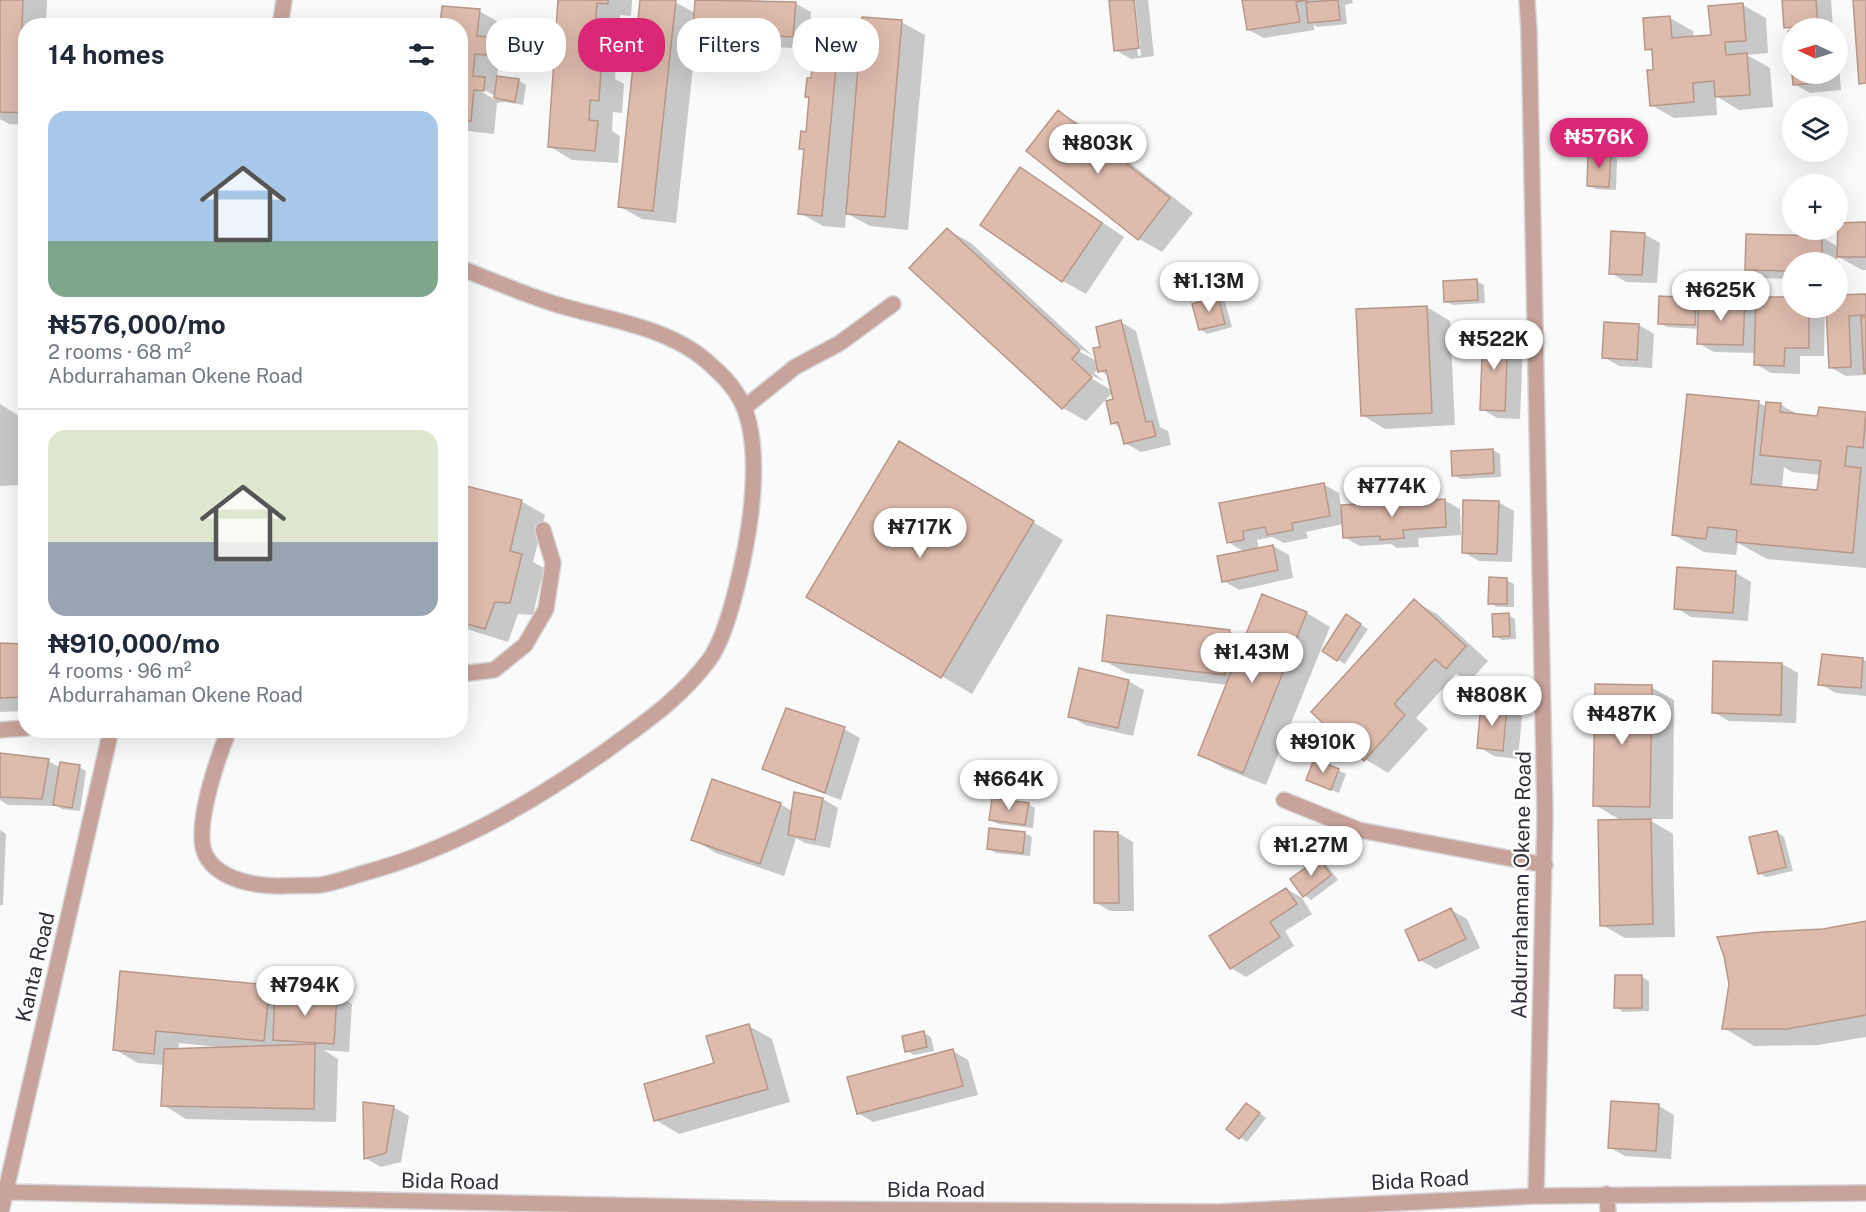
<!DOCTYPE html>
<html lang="en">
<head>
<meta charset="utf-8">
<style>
	:root { --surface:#fff; --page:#f6f6f7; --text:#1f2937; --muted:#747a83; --line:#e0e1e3; --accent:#db2777 }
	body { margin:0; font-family:"Public Sans",sans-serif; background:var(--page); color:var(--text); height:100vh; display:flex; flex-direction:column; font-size:22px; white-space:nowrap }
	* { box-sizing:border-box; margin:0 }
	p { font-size:20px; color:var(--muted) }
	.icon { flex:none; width:33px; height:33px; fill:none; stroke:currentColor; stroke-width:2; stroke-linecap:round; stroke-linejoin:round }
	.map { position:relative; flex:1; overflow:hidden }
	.details { position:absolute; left:18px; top:18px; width:450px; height:720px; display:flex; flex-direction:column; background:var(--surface); border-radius:24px; box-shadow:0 6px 24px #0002 }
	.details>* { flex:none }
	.banner { position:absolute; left:486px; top:18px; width:570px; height:54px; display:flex; gap:12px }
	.needle { width:39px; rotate:274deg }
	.controls { position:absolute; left:1782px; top:18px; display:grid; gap:12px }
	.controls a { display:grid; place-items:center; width:66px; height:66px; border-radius:50%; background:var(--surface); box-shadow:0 6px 24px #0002; font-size:30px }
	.price { position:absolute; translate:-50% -51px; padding:0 14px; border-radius:21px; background:#fff; color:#222; font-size:20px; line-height:39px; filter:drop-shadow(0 2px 3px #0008) }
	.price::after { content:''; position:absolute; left:50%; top:36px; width:18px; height:14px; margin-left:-9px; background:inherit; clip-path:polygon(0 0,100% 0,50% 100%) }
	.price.selected { background:var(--accent); color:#fff }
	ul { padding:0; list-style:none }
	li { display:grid; align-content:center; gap:12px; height:318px; padding:0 30px }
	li+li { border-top:2px solid var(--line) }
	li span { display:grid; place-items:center; height:186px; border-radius:18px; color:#555 }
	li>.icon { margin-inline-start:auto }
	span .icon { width:108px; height:108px; fill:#fffc; stroke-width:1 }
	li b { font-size:26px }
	h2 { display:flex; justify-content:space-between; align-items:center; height:72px; padding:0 30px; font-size:26px }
	.tag { padding:0 21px; border-radius:24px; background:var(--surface); box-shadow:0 6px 24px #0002; font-size:21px; line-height:54px }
	.tag.selected { background:var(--accent); color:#fff }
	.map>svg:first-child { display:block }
	.shadow { fill:#0003; fill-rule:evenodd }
	.building { fill:#ddbbad; stroke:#b89789; stroke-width:1.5 }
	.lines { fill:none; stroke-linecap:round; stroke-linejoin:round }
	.service-casing { stroke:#d6d5d7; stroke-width:18 }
	.minor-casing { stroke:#d6d5d7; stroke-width:18 }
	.service { stroke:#c8a39b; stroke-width:15 }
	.minor { stroke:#c8a39b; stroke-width:15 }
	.labels { text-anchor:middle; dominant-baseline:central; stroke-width:4.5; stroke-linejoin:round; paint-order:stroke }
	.street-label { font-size:21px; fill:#332e3a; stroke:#fff }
</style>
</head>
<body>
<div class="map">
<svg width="1866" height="1212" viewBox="0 0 1866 1212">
	<rect width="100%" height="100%" fill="#fafafa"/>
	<path class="shadow" d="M 0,0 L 47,0 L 46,26 L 26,26 L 26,125 L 9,124 L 0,119 Z
		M 560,0 L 632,0 L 631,16 L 620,15 L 615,79 L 624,84 L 622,113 L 613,112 L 612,131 L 620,136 L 618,163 L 572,160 L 549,146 Z
		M 642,0 L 675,2 L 695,13 L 696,0 L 746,0 L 795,3 L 811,12 L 808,45 L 792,44 L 792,48 L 777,47 L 770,43 L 744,41 L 744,44 L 729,43 L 722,39 L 710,38 L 697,31 L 676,223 L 642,219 L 619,206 Z
		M 1110,0 L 1132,0 L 1138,56 L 1141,55 L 1135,0 L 1148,0 L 1154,56 L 1131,59 L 1115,50 Z
		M 1244,0 L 1352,0 L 1353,3 L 1345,5 L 1347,24 L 1317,27 L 1314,25 L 1314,30 L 1264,38 L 1249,30 Z
		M 1783,0 L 1831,0 L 1833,28 L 1792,28 L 1792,31 L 1786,27 Z
		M 1743,5 L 1766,18 L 1768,53 L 1747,55 L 1770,68 L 1773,107 L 1739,110 L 1716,96 L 1717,115 L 1674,118 L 1651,105 L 1655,71 L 1654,53 L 1647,49 L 1670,18 L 1693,31 L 1694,38 L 1713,36 Z
		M 479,11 L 502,24 L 502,31 L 519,32 L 526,36 L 525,59 L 510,58 L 509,68 L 498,67 L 497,77 L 519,81 L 526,85 L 523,105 L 505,102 L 497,103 L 494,134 L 460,130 L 460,26 ZM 478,86 L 495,96 L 495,100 L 477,89 Z
		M 901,22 L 925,35 L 908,230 L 870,226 L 846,213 L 845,228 L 823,226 L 800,213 L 806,151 L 801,148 L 807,133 L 811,99 L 806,96 L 812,79 L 818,24 L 840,26 L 862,39 Z
		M 1838,52 L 1841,90 L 1810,93 L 1794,84 L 1793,74 L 1838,74 Z
		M 1059,112 L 1082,125 L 1193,213 L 1162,252 L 1139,239 Z
		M 1610,154 L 1617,159 L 1616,190 L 1596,189 L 1588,185 Z
		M 1020,169 L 1043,182 L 1124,237 L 1086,294 L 1063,281 Z
		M 1838,224 L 1866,224 L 1866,270 L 1862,270 L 1837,256 L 1837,262 L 1792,262 L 1792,279 L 1762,278 L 1746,269 L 1822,237 L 1838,247 Z
		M 948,230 L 971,243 L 1093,356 L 1074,345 L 1073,348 L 1097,361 L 1102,348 L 1121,322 L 1136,331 L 1160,427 L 1168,431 L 1171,445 L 1141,452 L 1125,443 L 1121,429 L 1113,423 L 1114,400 L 1113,392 L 1086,421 L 1063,408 ZM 1099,368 L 1100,371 L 1109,376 L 1111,390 L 1084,374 L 1086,372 L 1105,382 L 1094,373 Z
		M 1644,234 L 1660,243 L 1657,283 L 1626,282 L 1611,273 Z
		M 1476,281 L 1484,285 L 1485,303 L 1453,305 L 1445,301 Z
		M 1866,295 L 1866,375 L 1846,376 L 1830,367 L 1828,308 L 1838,308 L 1838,296 Z
		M 1218,298 L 1225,302 L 1232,327 L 1207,334 L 1200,329 Z
		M 1757,298 L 1792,299 L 1792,308 L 1825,308 L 1824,356 L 1800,356 L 1800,374 L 1771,373 L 1756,364 L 1756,353 L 1714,352 L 1698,343 L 1699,329 L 1667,327 L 1660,323 L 1695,299 L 1699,301 L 1745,303 L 1757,310 Z
		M 1427,307 L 1450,321 L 1455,425 L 1385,429 L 1362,415 Z
		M 1639,325 L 1654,334 L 1652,368 L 1619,366 L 1604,357 Z
		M 1507,333 L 1523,342 L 1520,419 L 1497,418 L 1482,409 Z
		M 1759,403 L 1767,407 L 1767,404 L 1781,405 L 1799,415 L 1819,417 L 1820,408 L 1866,413 L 1866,568 L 1767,559 L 1738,543 L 1736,555 L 1704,552 L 1674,535 ZM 1784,467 L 1792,472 L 1821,475 L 1819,492 L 1782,488 Z
		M 0,404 L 19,416 L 19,485 L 0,486 Z
		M 1493,450 L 1500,454 L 1501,477 L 1461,479 L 1454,475 Z
		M 930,460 L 1063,540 L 972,694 L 808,597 Z
		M 1323,484 L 1339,493 L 1341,507 L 1444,500 L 1460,509 L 1461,535 L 1418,538 L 1419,547 L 1397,548 L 1391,544 L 1360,546 L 1344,537 L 1343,524 L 1306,532 L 1308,538 L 1284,543 L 1272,537 L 1257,540 L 1259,549 L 1273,546 L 1289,555 L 1293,578 L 1239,590 L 1224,581 L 1245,552 L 1228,542 L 1221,504 Z
		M 460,494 L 465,496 L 521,501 L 545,515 L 533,562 L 544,568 L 533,615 L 518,614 L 508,642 L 460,627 Z
		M 1498,502 L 1514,511 L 1512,562 L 1479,561 L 1463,552 Z
		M 1736,573 L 1751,582 L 1748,621 L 1691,617 L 1676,608 Z
		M 1506,580 L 1514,584 L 1514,607 L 1497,607 L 1490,603 Z
		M 1263,596 L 1307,613 L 1330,627 L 1266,785 L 1223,768 L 1200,754 L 1228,685 L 1126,673 L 1103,660 L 1229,631 L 1245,640 Z
		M 1414,601 L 1437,614 L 1488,661 L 1470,681 L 1456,674 L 1416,718 L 1428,729 L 1388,773 L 1365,759 Z
		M 1508,615 L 1515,619 L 1516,639 L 1502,640 L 1495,636 Z
		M 1346,616 L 1368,629 L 1345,664 L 1338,660 Z
		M 0,644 L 26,646 L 26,711 L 0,712 Z
		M 1863,659 L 1866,661 L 1866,696 L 1836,693 L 1820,684 Z
		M 1715,663 L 1782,664 L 1798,673 L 1796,723 L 1729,721 L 1713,712 Z
		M 1128,681 L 1144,690 L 1133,736 L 1085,725 L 1070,716 Z
		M 1651,687 L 1674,700 L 1673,819 L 1648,819 L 1673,834 L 1675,937 L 1625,938 L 1602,925 L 1622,821 L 1595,805 Z
		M 1507,707 L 1522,716 L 1518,759 L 1494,756 L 1479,747 Z
		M 844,729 L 860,738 L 841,800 L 780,777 L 764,768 Z
		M 0,755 L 48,761 L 61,768 L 79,767 L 86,771 L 80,811 L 62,809 L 57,806 L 8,805 L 0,800 Z
		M 1338,770 L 1346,774 L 1339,793 L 1308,780 Z
		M 795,794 L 823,799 L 838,808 L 830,848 L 805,843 L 796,838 L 784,876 L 716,853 L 693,839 L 780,804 L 792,811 Z
		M 1028,804 L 1035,808 L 1033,828 L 998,824 L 990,820 Z
		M 0,830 L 6,834 L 3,905 L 0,905 Z
		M 1777,832 L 1784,837 L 1793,871 L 1766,877 L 1759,873 Z
		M 1024,833 L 1032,837 L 1030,856 L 996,853 L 988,848 Z
		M 1118,833 L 1133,842 L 1134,911 L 1110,911 L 1095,902 Z
		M 1319,860 L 1326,864 L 1338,880 L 1311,900 L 1304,895 Z
		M 1287,889 L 1302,898 L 1312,914 L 1285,931 L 1294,946 L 1246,977 L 1231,968 Z
		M 1451,910 L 1467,919 L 1480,948 L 1436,969 L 1420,960 Z
		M 1866,922 L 1866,1037 L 1818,1045 L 1754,1046 L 1724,1028 L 1823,931 Z
		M 121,973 L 269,987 L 278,992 L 337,995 L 352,1004 L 349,1052 L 324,1050 L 338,1059 L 336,1122 L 186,1119 L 163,1105 L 165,1065 L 138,1063 L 114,1049 ZM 179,1043 L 218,1047 L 218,1049 L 178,1050 Z
		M 1642,977 L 1649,981 L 1649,1011 L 1623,1012 L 1616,1007 Z
		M 749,1026 L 772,1039 L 790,1102 L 679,1134 L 656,1120 L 716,1064 Z
		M 924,1033 L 931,1037 L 934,1051 L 914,1055 L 907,1051 Z
		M 953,1051 L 968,1060 L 978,1095 L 873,1122 L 858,1113 Z
		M 1659,1106 L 1674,1115 L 1671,1159 L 1625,1156 L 1609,1147 Z
		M 393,1107 L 409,1116 L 401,1162 L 381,1167 L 365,1158 Z
		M 1254,1109 L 1266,1118 L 1247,1142 L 1228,1129 Z"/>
	<path class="building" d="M 0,0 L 23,0 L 20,79 L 26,79 L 26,113 L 0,112 Z
		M 558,0 L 608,0 L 608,4 L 597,3 L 592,68 L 601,69 L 599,101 L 590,100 L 589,120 L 598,121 L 595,151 L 548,147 Z
		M 640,0 L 676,0 L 653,211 L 618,207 Z
		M 695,0 L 796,2 L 793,37 L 777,36 L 777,40 L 760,39 L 760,35 L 729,33 L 729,36 L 712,35 L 712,32 L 693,30 Z
		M 1109,0 L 1134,0 L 1139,48 L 1114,51 Z
		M 1242,0 L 1308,0 L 1296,2 L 1300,22 L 1247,30 Z
		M 1338,0 L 1340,20 L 1308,23 L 1306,2 Z
		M 1782,0 L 1816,0 L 1818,25 L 1784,28 Z
		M 1853,0 L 1866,0 L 1866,83 L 1859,84 Z
		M 1743,3 L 1746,41 L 1725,42 L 1726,55 L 1747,53 L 1750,95 L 1715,97 L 1714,81 L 1693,83 L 1694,102 L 1650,106 L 1647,70 L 1653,70 L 1652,49 L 1645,50 L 1643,18 L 1670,16 L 1672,38 L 1711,35 L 1708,6 Z
		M 442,6 L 480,9 L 477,36 L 488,37 L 486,55 L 475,54 L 473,76 L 485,77 L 484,91 L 474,90 L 471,121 L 460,120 L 460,26 L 440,26 Z
		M 862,17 L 902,20 L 885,217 L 846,214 Z
		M 816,22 L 840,25 L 822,216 L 798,214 L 804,149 L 799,149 L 801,131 L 806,132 L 809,97 L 805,97 L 807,78 L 811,78 Z
		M 492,29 L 519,31 L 518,55 L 491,54 Z
		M 1792,30 L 1792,74 L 1825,74 L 1826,82 L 1793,85 L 1788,31 Z
		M 497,76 L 519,79 L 515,102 L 494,98 Z
		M 1058,110 L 1170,198 L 1138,240 L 1026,151 Z
		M 1588,152 L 1611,153 L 1609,187 L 1587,186 Z
		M 1020,167 L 1102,223 L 1062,282 L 980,225 Z
		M 1866,222 L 1866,257 L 1837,257 L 1838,223 Z
		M 947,228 L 1080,350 L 1072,359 L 1092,377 L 1062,409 L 909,268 Z
		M 1611,231 L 1645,233 L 1642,275 L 1609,274 Z
		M 1746,234 L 1822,236 L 1822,262 L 1792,262 L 1792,271 L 1745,270 Z
		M 1477,279 L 1478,300 L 1444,302 L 1443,281 Z
		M 1866,294 L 1866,315 L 1849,316 L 1851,367 L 1829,368 L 1826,308 L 1838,308 L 1838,295 Z
		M 1218,296 L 1225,324 L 1199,330 L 1192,304 Z
		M 1659,296 L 1696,298 L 1695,325 L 1658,324 Z
		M 1756,297 L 1792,297 L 1792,308 L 1809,308 L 1809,348 L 1785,348 L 1784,366 L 1754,365 Z
		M 1699,299 L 1745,302 L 1743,345 L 1697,344 Z
		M 1427,306 L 1432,413 L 1361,416 L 1356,309 Z
		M 1861,317 L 1866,317 L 1866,373 L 1864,373 Z
		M 1121,320 L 1146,422 L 1152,421 L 1156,436 L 1124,444 L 1118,422 L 1111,424 L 1106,401 L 1113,399 L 1106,370 L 1098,372 L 1093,348 L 1100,347 L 1096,327 Z
		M 1604,322 L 1639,324 L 1637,360 L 1602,358 Z
		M 1483,331 L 1508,332 L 1505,411 L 1480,410 Z
		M 1687,394 L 1759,401 L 1751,484 L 1817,490 L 1821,461 L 1760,455 L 1766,402 L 1781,403 L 1780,412 L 1817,416 L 1819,407 L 1866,412 L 1863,448 L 1847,446 L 1845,466 L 1861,468 L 1853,553 L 1736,542 L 1737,530 L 1708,527 L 1706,539 L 1672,535 Z
		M 899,441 L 1034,521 L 941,678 L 806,597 Z
		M 1493,449 L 1494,473 L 1452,476 L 1451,451 Z
		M 1324,483 L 1330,516 L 1292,523 L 1293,530 L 1267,535 L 1265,527 L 1243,531 L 1244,540 L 1227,543 L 1219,503 Z
		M 466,486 L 522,500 L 510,551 L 522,554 L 510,603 L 495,602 L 485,629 L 460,622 L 460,510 Z
		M 1445,499 L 1446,527 L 1403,530 L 1404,538 L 1380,540 L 1380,536 L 1343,538 L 1341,505 Z
		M 1463,500 L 1499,501 L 1497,554 L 1462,553 Z
		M 1273,545 L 1278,570 L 1222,582 L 1217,556 Z
		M 1677,567 L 1736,571 L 1733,613 L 1674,609 Z
		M 1489,577 L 1507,578 L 1507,604 L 1488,604 Z
		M 1262,594 L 1307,612 L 1243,773 L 1198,755 Z
		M 1414,599 L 1466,646 L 1446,669 L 1435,659 L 1394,704 L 1405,715 L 1364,761 L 1311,712 Z
		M 1509,613 L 1510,636 L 1493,637 L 1492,614 Z
		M 1346,614 L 1361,624 L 1337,661 L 1322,651 Z
		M 1107,615 L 1230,630 L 1225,675 L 1102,661 Z
		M 0,643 L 26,644 L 25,697 L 0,698 Z
		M 1822,654 L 1863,658 L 1861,688 L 1818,685 Z
		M 1713,661 L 1782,663 L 1781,715 L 1712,713 Z
		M 1079,668 L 1129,680 L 1118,728 L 1068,717 Z
		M 1595,684 L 1652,685 L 1650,807 L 1593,806 Z
		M 1481,703 L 1507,706 L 1503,751 L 1477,748 Z
		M 786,708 L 845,727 L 825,793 L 762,769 Z
		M 0,753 L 49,759 L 42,799 L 0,797 Z
		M 1314,759 L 1339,769 L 1331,790 L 1306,780 Z
		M 60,762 L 80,765 L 72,808 L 53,805 Z
		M 712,779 L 781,803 L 760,864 L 691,840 Z
		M 794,792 L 823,798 L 815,840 L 788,835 Z
		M 992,798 L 1029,803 L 1025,825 L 989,820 Z
		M 1651,819 L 1653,924 L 1600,926 L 1598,820 Z
		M 989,828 L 1025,832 L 1023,853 L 987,849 Z
		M 1094,831 L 1118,832 L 1119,903 L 1094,903 Z
		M 1777,831 L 1786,867 L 1758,874 L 1749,837 Z
		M 1319,858 L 1331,875 L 1303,897 L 1290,879 Z
		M 1286,888 L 1297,904 L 1270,922 L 1280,937 L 1230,969 L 1209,936 Z
		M 1451,908 L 1466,939 L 1419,961 L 1405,930 Z
		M 1866,921 L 1866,1015 L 1787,1029 L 1722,1029 L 1729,984 L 1724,956 L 1717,937 L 1763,932 L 1823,929 Z
		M 120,971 L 270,985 L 264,1041 L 156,1031 L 154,1054 L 113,1050 Z
		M 1615,975 L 1642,975 L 1642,1008 L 1614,1008 Z
		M 275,990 L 337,994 L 334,1044 L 273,1040 Z
		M 749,1024 L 768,1089 L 654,1121 L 644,1084 L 714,1063 L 706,1036 Z
		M 924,1031 L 927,1047 L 905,1052 L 902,1036 Z
		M 315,1044 L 314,1109 L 161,1106 L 164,1049 Z
		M 953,1049 L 963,1086 L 857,1114 L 847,1077 Z
		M 1611,1101 L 1659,1104 L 1656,1151 L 1608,1148 Z
		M 363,1102 L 394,1106 L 386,1153 L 364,1159 Z
		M 1246,1103 L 1260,1113 L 1239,1139 L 1226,1129 Z"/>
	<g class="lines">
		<g class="service-casing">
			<path id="service" d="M 744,408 L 795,367 L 840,343 L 893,304
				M 460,670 L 469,673 L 494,670 L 525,645 L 546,609 L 553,563 L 543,530
				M 229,730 C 218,757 192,830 206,856 C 220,881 257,886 281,886 C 294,885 308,886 320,885 C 335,883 350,877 364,873 C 453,849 532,803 607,750 C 644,723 681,698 709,660 C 730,632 747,547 751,511 C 755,475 757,421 735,391 C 729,382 721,374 713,367 C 672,326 605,320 552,303 C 521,293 491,280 460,268"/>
		</g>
		<g class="minor-casing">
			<path id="minor" d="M 1527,0 L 1529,31 L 1545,816 L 1536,1196
				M 280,26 L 284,0
				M 0,730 L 26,728
				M 1284,800 L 1359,830 L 1545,865
				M 5,1192 L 783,1209 L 1217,1212 L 1536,1196 L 1866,1193
				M 1607,1194 L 1608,1212
				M 1,1212 L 111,730"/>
		</g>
		<use href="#service" class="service"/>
		<use href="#minor" class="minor"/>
	</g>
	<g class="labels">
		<g class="street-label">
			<text transform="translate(1521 885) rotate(-89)">Abdurrahaman Okene Road</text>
			<text transform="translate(35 967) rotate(-77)">Kanta Road</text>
			<text transform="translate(1420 1180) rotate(-3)">Bida Road</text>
			<text transform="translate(450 1181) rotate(1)">Bida Road</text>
			<text x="936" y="1189">Bida Road</text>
		</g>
	</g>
</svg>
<div class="controls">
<a><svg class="needle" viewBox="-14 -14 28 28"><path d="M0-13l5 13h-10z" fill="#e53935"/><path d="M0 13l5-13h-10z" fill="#747a83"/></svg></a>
<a><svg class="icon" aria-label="layers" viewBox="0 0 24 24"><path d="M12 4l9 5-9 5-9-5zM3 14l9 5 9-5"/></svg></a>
<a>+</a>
<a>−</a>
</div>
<b class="price selected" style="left:1599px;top:169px">₦576K</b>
<b class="price" style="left:1098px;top:175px">₦803K</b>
<b class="price" style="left:1209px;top:313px">₦1.13M</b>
<b class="price" style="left:1721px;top:322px">₦625K</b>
<b class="price" style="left:1494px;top:371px">₦522K</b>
<b class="price" style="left:1392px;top:518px">₦774K</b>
<b class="price" style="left:920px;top:559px">₦717K</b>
<b class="price" style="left:1252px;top:684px">₦1.43M</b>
<b class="price" style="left:1492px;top:727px">₦808K</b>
<b class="price" style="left:1622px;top:746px">₦487K</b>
<b class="price" style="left:1323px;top:774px">₦910K</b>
<b class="price" style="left:1009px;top:811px">₦664K</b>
<b class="price" style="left:1311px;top:877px">₦1.27M</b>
<b class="price" style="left:305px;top:1017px">₦794K</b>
<div class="banner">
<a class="tag">Buy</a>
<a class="tag selected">Rent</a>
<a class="tag">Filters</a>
<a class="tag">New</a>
</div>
<section class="details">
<h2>14 homes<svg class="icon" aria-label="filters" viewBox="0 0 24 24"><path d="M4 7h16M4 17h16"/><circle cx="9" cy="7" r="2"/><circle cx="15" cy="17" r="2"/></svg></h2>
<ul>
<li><span style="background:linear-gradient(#a9c7e8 70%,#7fa58c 0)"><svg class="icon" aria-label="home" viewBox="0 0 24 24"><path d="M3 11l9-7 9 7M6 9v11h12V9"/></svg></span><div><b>₦576,000/mo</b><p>2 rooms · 68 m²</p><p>Abdurrahaman Okene Road</p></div></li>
<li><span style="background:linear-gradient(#dfe7d0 60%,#9aa5b1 0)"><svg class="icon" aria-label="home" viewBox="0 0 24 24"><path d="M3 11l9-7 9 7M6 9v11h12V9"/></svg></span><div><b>₦910,000/mo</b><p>4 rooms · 96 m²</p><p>Abdurrahaman Okene Road</p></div></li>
</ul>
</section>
</div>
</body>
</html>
